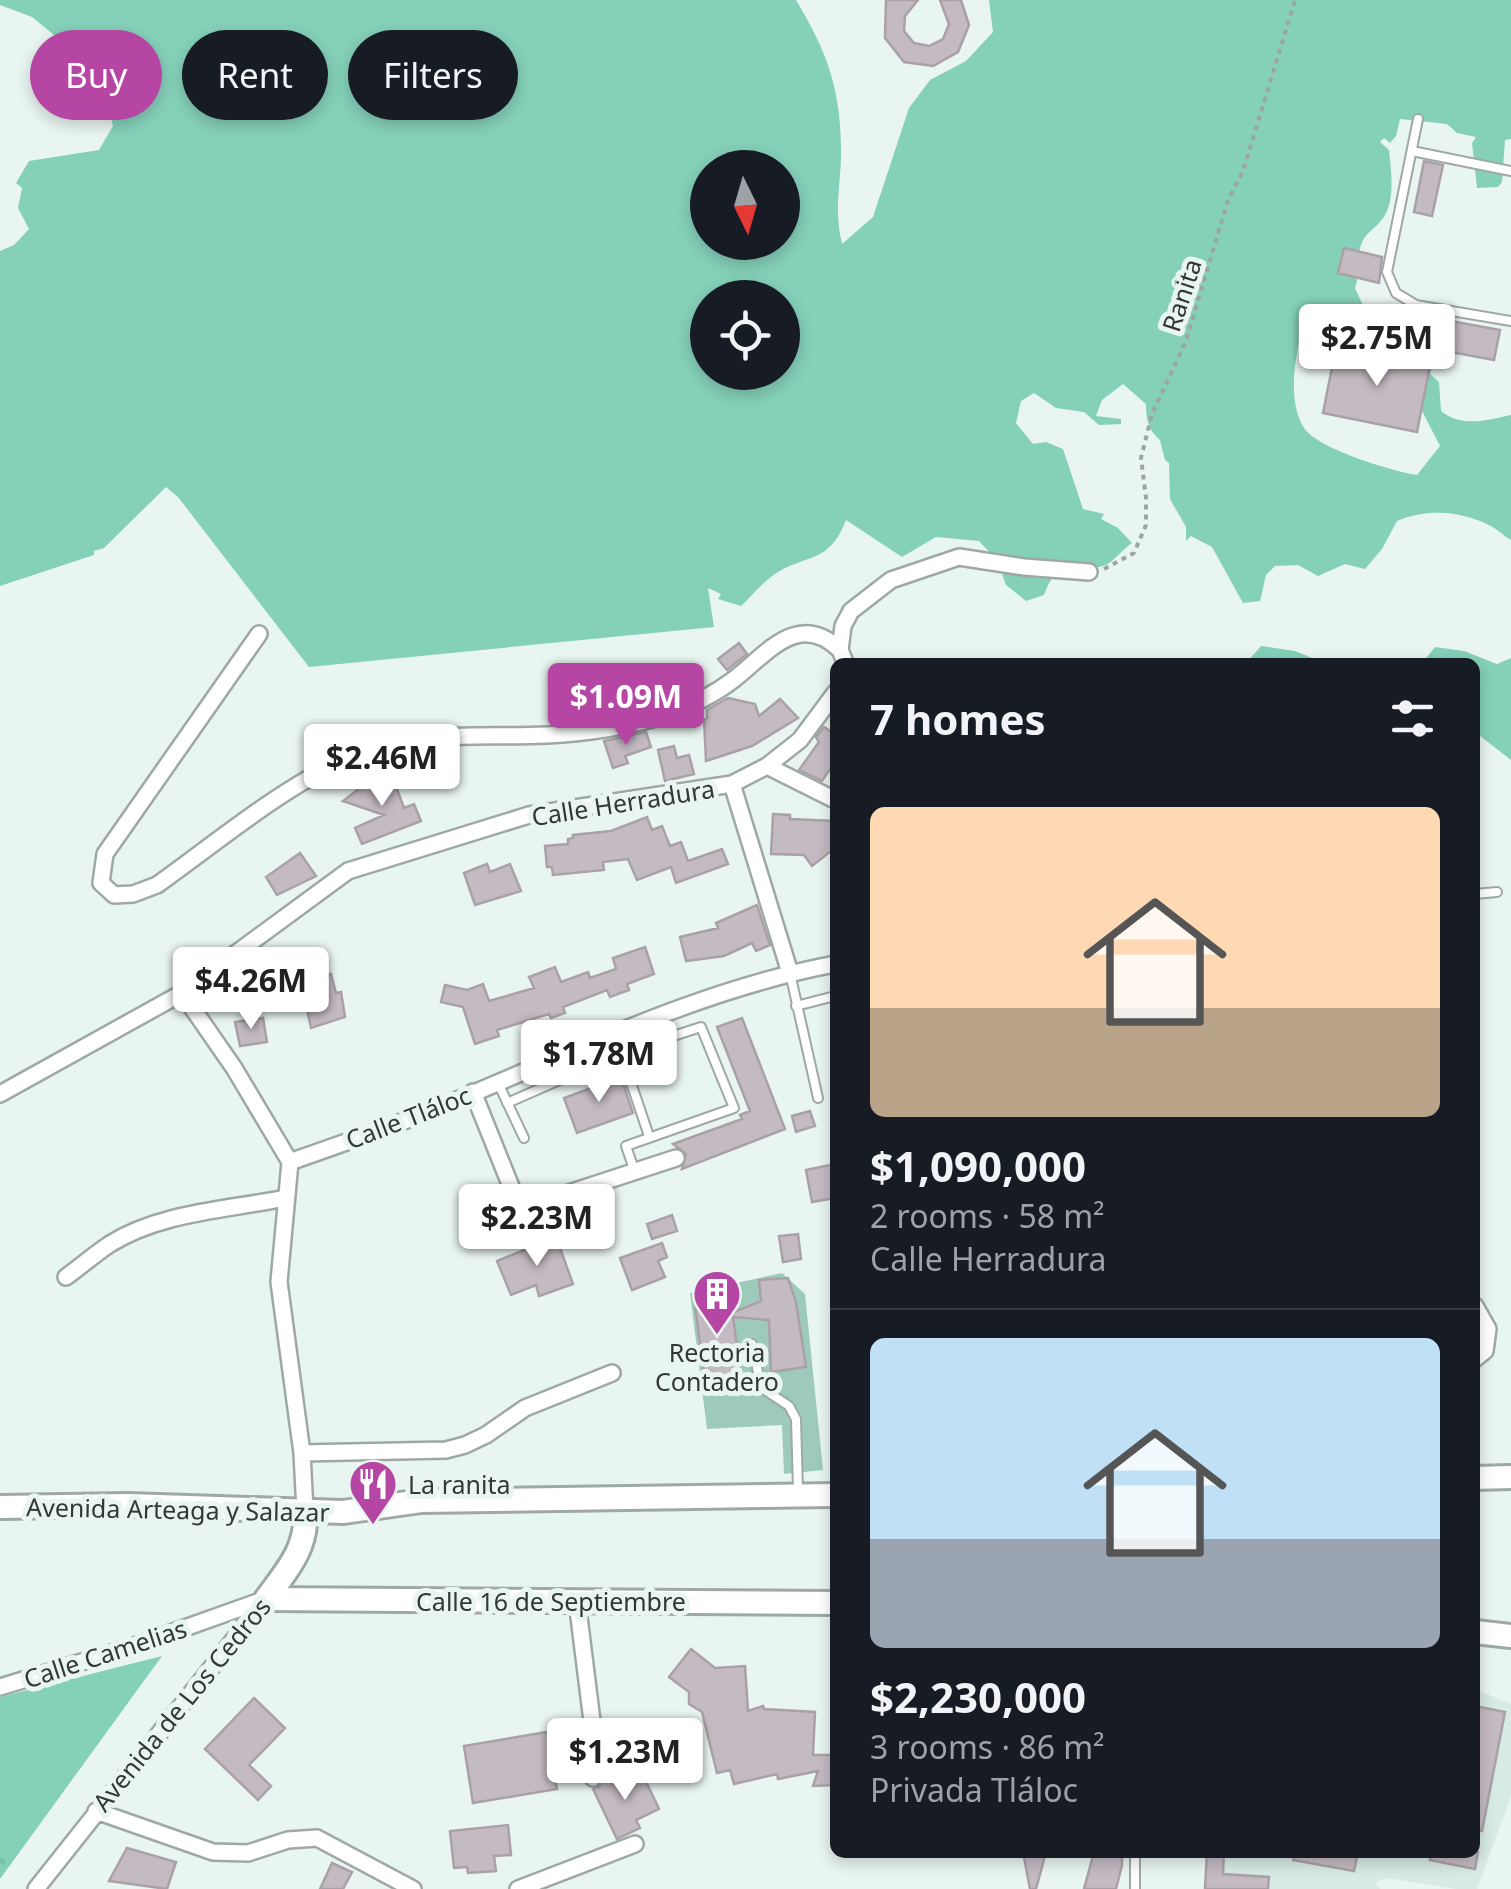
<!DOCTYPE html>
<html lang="en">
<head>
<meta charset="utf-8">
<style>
	:root { --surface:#171b24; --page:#20242c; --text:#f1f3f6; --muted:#9ea1a6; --line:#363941; --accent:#b546a3 }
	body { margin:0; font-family:"Noto Sans",sans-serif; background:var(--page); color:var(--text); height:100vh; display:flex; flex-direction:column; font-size:38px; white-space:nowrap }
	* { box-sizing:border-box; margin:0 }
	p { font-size:32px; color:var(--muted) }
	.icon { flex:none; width:55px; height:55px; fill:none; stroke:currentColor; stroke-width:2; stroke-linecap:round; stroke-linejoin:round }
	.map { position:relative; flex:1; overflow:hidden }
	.sheet { position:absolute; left:830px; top:658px; width:650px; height:1200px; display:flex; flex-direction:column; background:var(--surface); border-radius:15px; box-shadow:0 5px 15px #0003 }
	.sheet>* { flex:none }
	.guide { position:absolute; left:30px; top:30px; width:650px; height:90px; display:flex; gap:20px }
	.needle { width:65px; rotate:175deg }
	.fabs { position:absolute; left:690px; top:150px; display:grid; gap:20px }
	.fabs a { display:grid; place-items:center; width:110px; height:110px; border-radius:50%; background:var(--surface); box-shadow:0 5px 15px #0003; font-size:50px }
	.price { position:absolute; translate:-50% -85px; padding:0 22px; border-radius:10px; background:#fff; color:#222; font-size:32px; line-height:65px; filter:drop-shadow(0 2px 5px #0008) }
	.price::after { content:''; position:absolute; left:50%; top:60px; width:30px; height:22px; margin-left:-15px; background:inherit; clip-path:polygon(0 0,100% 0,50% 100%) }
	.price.selected { background:var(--accent); color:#fff }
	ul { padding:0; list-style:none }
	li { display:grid; align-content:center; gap:20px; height:530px; padding:0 40px }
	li+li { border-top:2px solid var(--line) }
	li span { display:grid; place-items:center; height:310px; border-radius:15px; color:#555 }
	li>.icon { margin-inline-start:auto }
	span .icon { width:180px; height:180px; fill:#fffc; stroke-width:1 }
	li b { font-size:42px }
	h2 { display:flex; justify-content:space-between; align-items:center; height:120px; padding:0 40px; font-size:42px }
	.tag { padding:0 35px; border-radius:45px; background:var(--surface); box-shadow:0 5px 15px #0003; font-size:35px; line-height:90px }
	.tag.selected { background:var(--accent); color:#fff }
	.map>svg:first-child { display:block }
	.built { fill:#d7eae3 }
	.green { fill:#9ecabb }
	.forest { fill:#85d0b9; fill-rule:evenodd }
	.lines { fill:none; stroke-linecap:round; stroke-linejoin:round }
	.stream { stroke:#77c2ab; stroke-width:5 }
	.building { fill:#c4bbc2; stroke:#aaa1a8; stroke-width:2.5 }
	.lane-casing { stroke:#9ea9a5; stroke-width:12 }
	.street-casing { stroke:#9ea9a5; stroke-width:20 }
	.secondary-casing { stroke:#9ea9a5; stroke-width:28 }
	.path { stroke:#9da5a2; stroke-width:4; stroke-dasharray:5 5; stroke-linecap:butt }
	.lane { stroke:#fff; stroke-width:8 }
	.street { stroke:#fff; stroke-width:15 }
	.secondary { stroke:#fff; stroke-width:22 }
	.labels { text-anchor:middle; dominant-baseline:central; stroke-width:10; stroke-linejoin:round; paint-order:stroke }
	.street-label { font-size:25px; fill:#333735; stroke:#e9f5f1 }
	.poi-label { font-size:25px; fill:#333735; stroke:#e9f5f1 }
</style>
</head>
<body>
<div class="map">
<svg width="1511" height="1889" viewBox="0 0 1511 1889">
	<rect width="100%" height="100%" fill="#e9f5f1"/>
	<path class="built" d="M 1475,1689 L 1511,1704 L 1511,1796 L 1477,1889 L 1456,1889 L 1387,1878 L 1375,1882 L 1380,1889 L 1205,1889 L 1207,1853 L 1475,1852 Z"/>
	<path class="green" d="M 782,1273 L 805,1294 L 823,1470 L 784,1474 L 782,1425 L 707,1429 L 690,1293 Z"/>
	<path class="forest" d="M 0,0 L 796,0 C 826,50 840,86 841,145 C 842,182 833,206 842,244 L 873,217 L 909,108 L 930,80 L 966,61 L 993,32 L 989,0 L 1511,0 L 1511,139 L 1505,140 L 1502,182 L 1498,187 L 1477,188 L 1472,143 L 1476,137 L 1457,133 L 1447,124 L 1400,119 L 1396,136 L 1390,143 L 1384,138 L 1380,142 L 1389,150 C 1391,169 1395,197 1385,215 C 1380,225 1368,231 1363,240 C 1355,256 1361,273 1355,288 L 1372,325 L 1330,311 L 1304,314 C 1299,346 1284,396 1304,428 C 1318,449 1392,471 1417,475 L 1440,446 L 1421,409 L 1382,361 L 1378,320 L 1392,323 L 1399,335 L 1414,334 L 1442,316 L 1482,337 L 1434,358 L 1430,374 L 1439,382 L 1441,411 C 1462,428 1487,420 1511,415 L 1511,540 C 1504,536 1498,530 1491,526 C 1461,511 1428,508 1397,521 L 1382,549 L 1365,569 L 1345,564 L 1318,576 L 1298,565 L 1275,566 L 1266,575 L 1260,601 L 1243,603 L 1212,547 L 1191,536 L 1186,541 L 1186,527 L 1170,499 L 1169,463 L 1165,460 L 1160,440 C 1148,430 1146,419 1146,404 L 1123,384 L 1102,400 L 1096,416 L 1121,419 L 1121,424 L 1099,425 L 1084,412 L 1056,408 L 1034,393 L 1021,401 L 1016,423 L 1033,444 L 1046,442 L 1063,449 L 1083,509 L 1104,514 L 1101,519 L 1118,528 L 1132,543 C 1123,549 1114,561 1106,565 C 1076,576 1059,553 1044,595 L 1026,601 L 1006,585 L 997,560 L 979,541 L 936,537 L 902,557 L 846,520 C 828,567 804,552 771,577 C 760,585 751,597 741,606 L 718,599 L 721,594 L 708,588 L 714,627 L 309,667 L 178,497 L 166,487 L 104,548 L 94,551 L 94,555 L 0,586 L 0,251 L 14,245 L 29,229 L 18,208 L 22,188 L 16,183 L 29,161 L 99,150 L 113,126 L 105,96 L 60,49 L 54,35 L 32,17 L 0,5 ZM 708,168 L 782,168 L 782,242 L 708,242 ZM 708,298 L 782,298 L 782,372 L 708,372 Z
		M 1261,646 L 1295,651 L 1322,662 L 1247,662 Z
		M 1435,647 L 1464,651 L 1497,664 L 1511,658 L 1511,760 L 1475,732 L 1475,662 L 1423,662 Z
		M 162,1656 L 0,1879 L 0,1697 Z"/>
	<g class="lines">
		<path class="stream" d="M 0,1860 L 3,1862"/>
	</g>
	<path class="building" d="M 886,0 L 918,0 L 905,16 L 904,31 L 914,43 L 929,46 L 943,39 L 949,24 L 940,0 L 961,0 L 969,25 L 958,52 L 933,66 L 904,62 L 885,38 Z
		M 1424,161 L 1443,165 L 1432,216 L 1414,212 Z
		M 1344,248 L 1382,257 L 1379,283 L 1338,273 Z
		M 1440,319 L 1500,330 L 1494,360 L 1435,349 Z
		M 1336,347 L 1430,365 L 1417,432 L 1323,413 Z
		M 739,643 L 747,654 L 727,670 L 718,659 Z
		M 728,698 L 755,704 L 759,716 L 780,699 L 798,718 L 752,746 L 706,761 L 704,719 L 707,718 L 707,710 Z
		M 824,727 L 835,734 L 835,762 L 822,781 L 799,770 L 819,742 L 816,737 Z
		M 646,732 L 651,747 L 625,756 L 628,763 L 613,768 L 604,741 Z
		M 674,746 L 677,758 L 689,755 L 694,774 L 665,781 L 658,750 Z
		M 368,775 L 388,783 L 394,781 L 404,808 L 414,804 L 421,821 L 362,844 L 355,828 L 384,815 L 343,801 L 364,785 Z
		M 773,814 L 790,815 L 790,819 L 835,821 L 835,848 L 812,866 L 804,855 L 771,854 Z
		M 647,817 L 652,830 L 662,826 L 670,846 L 681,842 L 688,861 L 722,849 L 728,864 L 676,883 L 671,867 L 637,880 L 628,859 L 603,862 L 604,870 L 553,875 L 552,867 L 547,867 L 545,846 L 568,844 L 568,839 L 573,838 L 573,835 L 611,831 Z
		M 300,853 L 316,876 L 277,895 L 266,877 Z
		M 487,864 L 490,872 L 510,864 L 521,891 L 475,905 L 464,873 Z
		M 757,905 L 770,945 L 756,951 L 752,943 L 724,956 L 686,961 L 680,937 L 718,928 L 716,923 Z
		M 645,947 L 654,974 L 627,984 L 629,990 L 610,997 L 607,990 L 563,1007 L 565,1013 L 551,1018 L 549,1014 L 497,1030 L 499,1036 L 475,1044 L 463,1007 L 441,1002 L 445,985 L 467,990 L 483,984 L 489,1001 L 534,988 L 529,977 L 555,967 L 561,982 L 588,972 L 590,978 L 616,969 L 613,958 Z
		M 331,974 L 336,993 L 341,992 L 345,1017 L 311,1028 L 302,985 Z
		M 263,1018 L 267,1042 L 240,1046 L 235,1022 Z
		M 742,1018 L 785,1129 L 682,1169 L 686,1154 L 673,1144 L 742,1119 L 740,1115 L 750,1111 L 717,1027 Z
		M 621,1077 L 633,1113 L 577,1133 L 564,1098 Z
		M 810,1111 L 815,1126 L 796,1132 L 792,1116 Z
		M 835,1164 L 835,1198 L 812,1202 L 806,1170 Z
		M 672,1215 L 677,1231 L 652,1239 L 647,1224 Z
		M 798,1234 L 801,1259 L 783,1262 L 779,1236 Z
		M 556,1237 L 573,1284 L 539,1296 L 536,1285 L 511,1295 L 497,1261 Z
		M 662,1243 L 667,1257 L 658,1261 L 665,1277 L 632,1290 L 620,1258 Z
		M 788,1278 L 796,1302 L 806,1367 L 771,1372 L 769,1320 L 733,1317 L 741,1376 L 705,1382 L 694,1297 L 729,1293 L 732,1313 L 761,1301 L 759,1280 Z
		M 691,1649 L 715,1668 L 745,1666 L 748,1711 L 763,1706 L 764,1709 L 815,1712 L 813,1755 L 835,1755 L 835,1785 L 813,1786 L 818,1771 L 778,1779 L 777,1774 L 734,1784 L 730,1770 L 717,1773 L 702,1712 L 689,1704 L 689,1692 L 669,1677 Z
		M 254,1698 L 285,1728 L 249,1765 L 271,1786 L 258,1800 L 205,1749 Z
		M 1475,1706 L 1505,1712 L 1482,1831 L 1475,1831 Z
		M 547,1732 L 557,1789 L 473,1803 L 464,1746 Z
		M 612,1771 L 621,1789 L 641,1771 L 659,1809 L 636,1820 L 640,1828 L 617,1839 L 593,1789 L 599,1787 L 604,1775 Z
		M 508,1825 L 511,1855 L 494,1856 L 496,1871 L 468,1873 L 467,1867 L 454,1868 L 450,1831 Z
		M 127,1848 L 176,1862 L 167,1889 L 109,1881 Z
		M 1023,1852 L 1046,1852 L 1036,1889 L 1030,1889 Z
		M 1094,1852 L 1122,1852 L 1122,1865 L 1116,1889 L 1084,1889 Z
		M 1207,1852 L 1224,1852 L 1223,1874 L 1269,1877 L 1268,1889 L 1205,1889 Z
		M 1294,1852 L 1358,1852 L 1354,1871 L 1293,1860 Z
		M 1431,1852 L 1478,1852 L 1475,1869 L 1430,1860 Z
		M 332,1863 L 352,1872 L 343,1889 L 320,1889 Z"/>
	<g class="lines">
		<g class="lane-casing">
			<path id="lane" d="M 1418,119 L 1387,272 L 1396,293 L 1416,305 L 1511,321
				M 1412,151 L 1511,171
				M 1475,894 L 1497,892
				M 790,973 L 818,1098
				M 796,1006 L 835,996
				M 621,1053 L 649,1136
				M 498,1083 L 524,1138
				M 507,1103 L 621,1053 L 701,1027 L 734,1108 L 626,1146 L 635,1172
				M 752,1344 L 759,1377 L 765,1390 L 789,1406 L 796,1419 L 798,1491
				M 1135,1889 L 1135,1852"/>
		</g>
		<g class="street-casing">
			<path id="street" d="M 259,634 L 105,854 L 101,883 L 114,895 L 133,894 L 157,885 C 216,843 280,789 346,759 C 412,729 476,738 547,735 C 587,733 627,727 666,715 C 691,706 712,696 733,680 C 766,655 798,609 840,650
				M 845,662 L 840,650 L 843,626 L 851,611 L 891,580 L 959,557 L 1024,567 L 1089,572
				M 767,766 L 835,800
				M 732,784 L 790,973
				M 182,993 L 234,1068 L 290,1162 L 279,1282 L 302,1453 L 305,1511
				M 473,1092 L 520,1209 L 676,1158
				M 0,1094 L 182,993 L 348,871 L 529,815 L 732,784 L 767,766 L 800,740 L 835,693
				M 290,1162 C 340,1144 391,1127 440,1107 C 570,1054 697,990 835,964
				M 66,1277 C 81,1266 95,1254 110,1244 C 161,1212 227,1210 285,1198
				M 1475,1306 L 1488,1329 L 1485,1351 L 1475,1359
				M 302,1453 L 446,1450 L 465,1445 L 486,1435 L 525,1408 L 612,1373
				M 577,1601 L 593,1729 L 593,1778
				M 0,1687 L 137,1645 L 263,1600
				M 96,1811 L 213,1852 L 248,1853 L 288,1840 L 317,1838 L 413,1889
				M 36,1889 L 266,1599
				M 518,1889 L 635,1844"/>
		</g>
		<g class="secondary-casing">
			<path id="secondary" d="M 1475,1478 L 1511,1477
				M 0,1507 L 128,1505 L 343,1512 L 421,1501 L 835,1495
				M 266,1599 L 835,1603
				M 266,1599 C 287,1570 308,1548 305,1511
				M 1475,1632 L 1511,1636"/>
		</g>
		<path class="path" d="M 1104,569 L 1134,553 L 1146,525 L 1146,498 L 1141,458 L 1152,414 L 1186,341 L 1228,200 L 1243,171 L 1295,0"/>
		<use href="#lane" class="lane"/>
		<use href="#street" class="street"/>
		<use href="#secondary" class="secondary"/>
	</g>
	<defs>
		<g id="building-pin" transform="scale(2.5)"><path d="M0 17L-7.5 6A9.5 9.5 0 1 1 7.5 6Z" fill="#b546a3" stroke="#e9f5f1"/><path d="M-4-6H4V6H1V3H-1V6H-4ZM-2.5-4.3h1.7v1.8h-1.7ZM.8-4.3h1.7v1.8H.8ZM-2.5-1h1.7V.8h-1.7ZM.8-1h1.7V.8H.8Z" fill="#fff"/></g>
		<g id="restaurant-pin" transform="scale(2.5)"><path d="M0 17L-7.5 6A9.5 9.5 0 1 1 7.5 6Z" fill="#b546a3" stroke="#e9f5f1"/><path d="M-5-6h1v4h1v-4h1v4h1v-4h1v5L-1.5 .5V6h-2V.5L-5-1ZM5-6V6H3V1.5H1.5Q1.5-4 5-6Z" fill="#fff"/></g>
	</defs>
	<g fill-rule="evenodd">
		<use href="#building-pin" x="717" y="1294"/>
		<use href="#restaurant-pin" x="373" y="1484"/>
	</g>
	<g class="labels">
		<g class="street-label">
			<text transform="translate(1181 295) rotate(-72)">Ranita</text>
			<text transform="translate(623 802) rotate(-9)">Calle Herradura</text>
			<text transform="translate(408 1117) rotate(-21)">Calle Tláloc</text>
			<text transform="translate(178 1509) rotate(1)">Avenida Arteaga y Salazar</text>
			<text x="551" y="1601">Calle 16 de Septiembre</text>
			<text transform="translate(105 1653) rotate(-18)">Calle Camelias</text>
			<text transform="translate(181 1704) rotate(-51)">Avenida de Los Cedros</text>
		</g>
		<g class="poi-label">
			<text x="717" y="1352">Rectoria<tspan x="717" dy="29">Contadero</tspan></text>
			<text x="408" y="1484" text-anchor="start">La ranita</text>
		</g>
	</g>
</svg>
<div class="fabs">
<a><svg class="needle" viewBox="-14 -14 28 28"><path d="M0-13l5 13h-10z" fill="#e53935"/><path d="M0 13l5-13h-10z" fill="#9ea1a6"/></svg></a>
<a><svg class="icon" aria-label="locate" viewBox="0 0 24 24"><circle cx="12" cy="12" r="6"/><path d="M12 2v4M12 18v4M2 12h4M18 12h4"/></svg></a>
</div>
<b class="price" style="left:1377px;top:389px">$2.75M</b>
<b class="price selected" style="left:626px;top:748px">$1.09M</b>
<b class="price" style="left:382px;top:809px">$2.46M</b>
<b class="price" style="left:251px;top:1032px">$4.26M</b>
<b class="price" style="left:599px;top:1105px">$1.78M</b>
<b class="price" style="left:537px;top:1269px">$2.23M</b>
<b class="price" style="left:625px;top:1803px">$1.23M</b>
<div class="guide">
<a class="tag selected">Buy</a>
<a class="tag">Rent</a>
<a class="tag">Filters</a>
</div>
<section class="sheet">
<h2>7 homes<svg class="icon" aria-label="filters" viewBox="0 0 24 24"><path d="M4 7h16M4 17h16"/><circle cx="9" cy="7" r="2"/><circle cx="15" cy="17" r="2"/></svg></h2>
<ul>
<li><span style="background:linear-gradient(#ffd9b3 65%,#b9a48a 0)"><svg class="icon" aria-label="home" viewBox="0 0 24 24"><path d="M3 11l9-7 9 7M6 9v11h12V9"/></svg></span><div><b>$1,090,000</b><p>2 rooms · 58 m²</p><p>Calle Herradura</p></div></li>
<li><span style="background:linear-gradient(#bfe0f5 65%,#9aa5b1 0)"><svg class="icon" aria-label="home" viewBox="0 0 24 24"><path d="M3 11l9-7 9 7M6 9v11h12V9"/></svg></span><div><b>$2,230,000</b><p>3 rooms · 86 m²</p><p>Privada Tláloc</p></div></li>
</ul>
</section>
</div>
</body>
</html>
